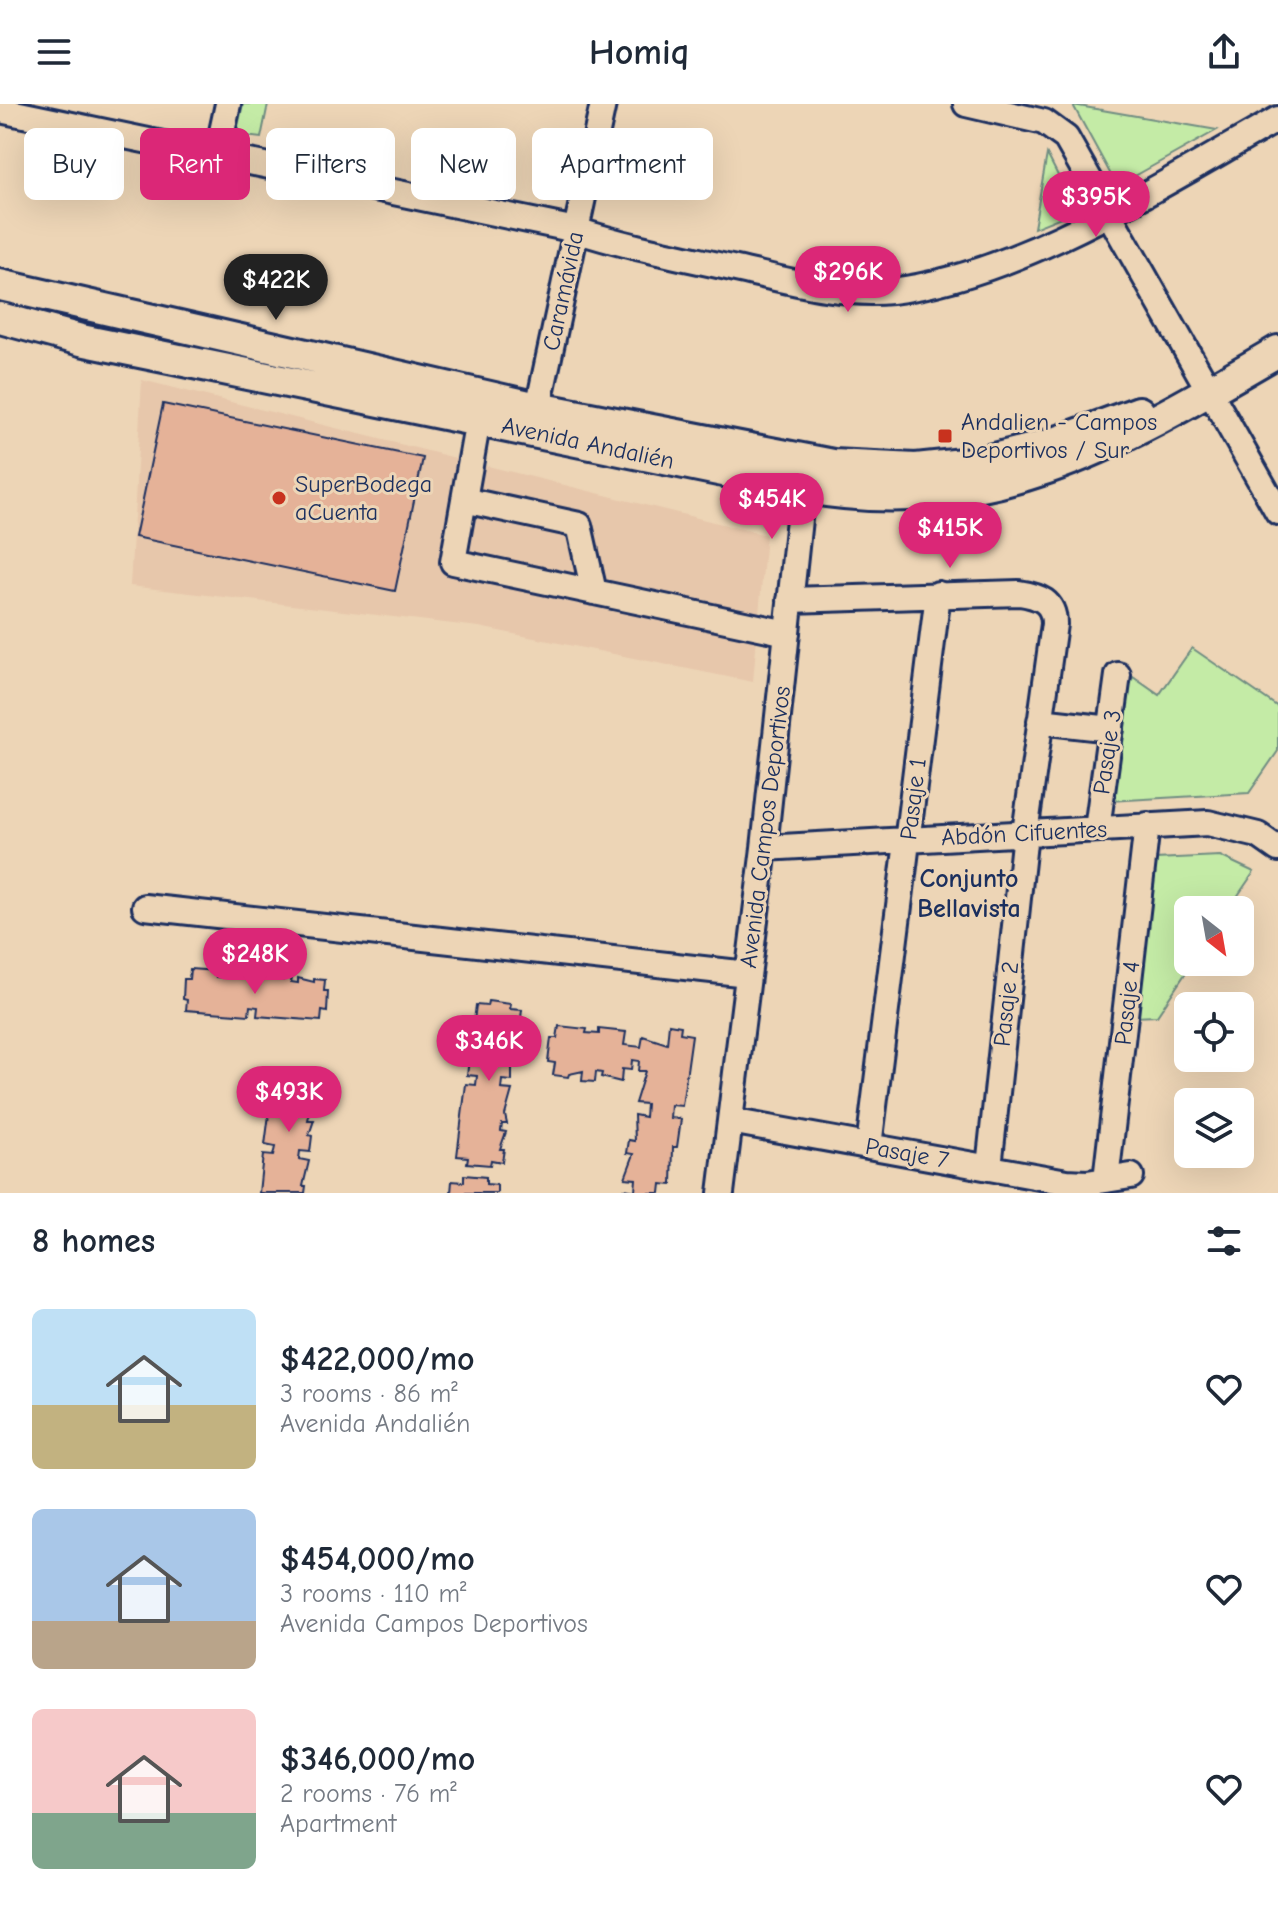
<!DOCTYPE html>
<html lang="en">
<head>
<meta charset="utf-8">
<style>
	:root { --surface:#fff; --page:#f2f2f3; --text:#1f2937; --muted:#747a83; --accent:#db2777 }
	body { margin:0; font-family:"Comic Neue",sans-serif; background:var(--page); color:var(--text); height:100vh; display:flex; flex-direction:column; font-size:30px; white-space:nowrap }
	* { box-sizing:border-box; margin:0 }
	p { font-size:26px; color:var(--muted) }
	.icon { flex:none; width:44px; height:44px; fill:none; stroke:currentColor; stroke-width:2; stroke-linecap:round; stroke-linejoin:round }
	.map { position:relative; height:1089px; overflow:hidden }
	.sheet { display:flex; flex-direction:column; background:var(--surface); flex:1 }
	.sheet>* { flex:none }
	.hud { position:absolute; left:24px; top:24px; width:800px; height:72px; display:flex; gap:16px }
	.needle { width:52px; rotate:149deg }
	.controls { position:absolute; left:1174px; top:792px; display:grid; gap:16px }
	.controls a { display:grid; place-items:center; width:80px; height:80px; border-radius:12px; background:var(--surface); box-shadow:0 8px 32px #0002; font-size:40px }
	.price { position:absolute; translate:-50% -68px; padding:0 18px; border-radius:28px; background:var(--accent); color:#fff; font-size:26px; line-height:52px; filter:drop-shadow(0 2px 4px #0008) }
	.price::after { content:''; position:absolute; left:50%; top:48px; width:24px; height:18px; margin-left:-12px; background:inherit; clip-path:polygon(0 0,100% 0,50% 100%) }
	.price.selected { background:#222; color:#fff }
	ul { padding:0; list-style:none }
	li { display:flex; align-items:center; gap:24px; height:200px; padding:0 32px }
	li span { display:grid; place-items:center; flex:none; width:224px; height:160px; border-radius:12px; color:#555 }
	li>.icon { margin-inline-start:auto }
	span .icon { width:96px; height:96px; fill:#fffc; stroke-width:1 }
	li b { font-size:34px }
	h2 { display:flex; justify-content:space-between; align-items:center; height:96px; padding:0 32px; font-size:34px }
	.tag { padding:0 28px; border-radius:12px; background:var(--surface); box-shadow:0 8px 32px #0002; font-size:28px; line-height:72px }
	.tag.selected { background:var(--accent); color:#fff }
	header { display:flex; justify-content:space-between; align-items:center; height:104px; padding:0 32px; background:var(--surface); font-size:36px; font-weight:700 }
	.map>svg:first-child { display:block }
	.built { fill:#e7c7ab }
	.green { fill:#c4eba6; stroke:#708d82; stroke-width:2 }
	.building { fill:#e5b298; stroke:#1b2f5e; stroke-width:2 }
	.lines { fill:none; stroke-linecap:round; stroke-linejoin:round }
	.minor-casing { stroke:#1b2f5e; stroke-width:30 }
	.major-casing { stroke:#1b2f5e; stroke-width:36 }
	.minor { stroke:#edd5b6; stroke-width:24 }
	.major { stroke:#edd5b6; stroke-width:30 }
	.poi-dot { fill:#c8321e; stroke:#edd5b6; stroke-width:3 }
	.labels { text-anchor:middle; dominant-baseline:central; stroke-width:6; stroke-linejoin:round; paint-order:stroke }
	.street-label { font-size:24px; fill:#1b2f5e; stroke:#edd5b6 }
	.poi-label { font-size:24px; fill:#1b2f5e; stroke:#edd5b6; text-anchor:start }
	.neighbourhood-label { font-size:26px; font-weight:bold; fill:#1b2f5e; stroke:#edd5b6 }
</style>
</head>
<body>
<header><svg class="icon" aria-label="menu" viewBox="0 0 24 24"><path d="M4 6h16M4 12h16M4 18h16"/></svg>Homiq<svg class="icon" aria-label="share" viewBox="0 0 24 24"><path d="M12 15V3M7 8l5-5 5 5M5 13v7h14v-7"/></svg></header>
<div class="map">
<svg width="1278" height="1089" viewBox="0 0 1278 1089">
	<rect width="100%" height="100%" fill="#edd5b6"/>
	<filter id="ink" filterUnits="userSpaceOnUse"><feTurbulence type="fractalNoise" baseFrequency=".0125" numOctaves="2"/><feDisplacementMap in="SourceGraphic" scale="16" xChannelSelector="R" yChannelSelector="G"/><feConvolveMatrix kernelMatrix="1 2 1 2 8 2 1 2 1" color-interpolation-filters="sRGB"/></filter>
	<g filter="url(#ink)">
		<path class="built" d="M 142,276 L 766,431 L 753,578 L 479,523 L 130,482 Z"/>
		<path class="green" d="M 243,0 L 268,0 L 261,34 L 236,31 Z
			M 1073,1 L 1217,26 L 1117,82 Z
			M 1047,50 L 1076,107 L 1034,124 Z
			M 1192,544 L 1278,603 L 1278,647 L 1249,689 L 1110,697 L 1123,598 L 1133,573 L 1159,591 Z
			M 1220,752 L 1254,768 L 1228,806 L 1188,806 L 1188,858 L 1193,858 L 1157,912 L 1134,913 L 1155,755 Z"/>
		<path class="building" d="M 163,300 L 423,354 L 395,487 L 135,433 Z
			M 190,865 L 217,867 L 216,873 L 224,873 L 225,868 L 230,871 L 253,871 L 252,880 L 260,880 L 261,871 L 283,876 L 283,873 L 292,874 L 291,878 L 298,879 L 298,874 L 314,878 L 314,875 L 325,876 L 324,887 L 328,887 L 327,908 L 322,907 L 321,917 L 257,912 L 258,903 L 250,902 L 249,911 L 186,906 L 187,896 L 183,895 L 184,875 L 189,875 Z
			M 488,897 L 511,900 L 510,905 L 522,906 L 518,937 L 512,936 L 511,945 L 517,945 L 516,951 L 512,951 L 512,977 L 502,976 L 501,985 L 512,986 L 505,1011 L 507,1020 L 502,1020 L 501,1027 L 506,1028 L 500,1045 L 504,1045 L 502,1058 L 491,1056 L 490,1061 L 467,1059 L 468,1053 L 457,1052 L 466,980 L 476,981 L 477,972 L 467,971 L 476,901 L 487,902 Z
			M 669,920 L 681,922 L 680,929 L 692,931 L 682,1002 L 671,1001 L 670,1014 L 681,1015 L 677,1043 L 673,1043 L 672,1081 L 661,1080 L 660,1089 L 623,1089 L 624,1085 L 635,1087 L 636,1075 L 625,1074 L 634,1050 L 627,1049 L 629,1036 L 635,1037 L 634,1011 L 645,1013 L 646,1000 L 635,999 L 645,967 L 638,967 L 639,957 L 632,956 L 631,966 L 622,965 L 621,978 L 601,973 L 602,969 L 596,968 L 595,978 L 582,977 L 583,967 L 569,970 L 568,973 L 553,971 L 555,959 L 548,958 L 551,934 L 557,934 L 559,922 L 587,925 L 586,929 L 599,930 L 599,925 L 626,928 L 624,941 L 641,943 L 643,932 L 667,940 Z
			M 286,968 L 309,971 L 308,976 L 320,977 L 316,1007 L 310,1007 L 308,1016 L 314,1016 L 309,1031 L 312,1032 L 310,1048 L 300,1047 L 299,1055 L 309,1057 L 303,1082 L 306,1082 L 305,1089 L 259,1089 L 263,1051 L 273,1052 L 275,1043 L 265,1041 L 274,972 L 285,973 Z
			M 464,1071 L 486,1073 L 486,1080 L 497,1081 L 497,1089 L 451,1089 L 452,1077 L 464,1078 Z"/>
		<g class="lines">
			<g class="minor-casing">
				<path id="minor" d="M 966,0 L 1044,18 L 1066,34 L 1278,408
					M 0,6 L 576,126 C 628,143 682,153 736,165 C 786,176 840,192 891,187 C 1021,172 1165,78 1278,15
					M 217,51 L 228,0
					M 478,316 L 453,458 L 787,529
					M 535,318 L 603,0
					M 464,396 L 579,421 L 594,488
					M 790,496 L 1019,489 C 1039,492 1054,497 1054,520 L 1025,729 L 989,1063
					M 1040,617 L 1111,625
					M 1097,725 L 1118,571
					M 764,744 L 1208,719 L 1258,731 L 1278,745
					M 145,803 L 748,870
					M 730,1017 L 1067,1078 L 1087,1079 L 1131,1072
					M 869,1042 L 938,490
					M 1106,1076 L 1147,721
					M 721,1089 L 764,744 L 804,368"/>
			</g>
			<g class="major-casing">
				<path id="major" d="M 0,181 L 538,304 L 833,361 L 916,365 L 982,358 L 1049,341 L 1139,308
					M 0,214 L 81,236 L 802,383 C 991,418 1122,338 1278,247"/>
			</g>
			<use href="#minor" class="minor"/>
			<use href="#major" class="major"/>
		</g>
	</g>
	<g class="poi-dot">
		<rect x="937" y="324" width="16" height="16" rx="4"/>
		<circle cx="279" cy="394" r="8"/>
	</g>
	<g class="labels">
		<g class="street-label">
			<text transform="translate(563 187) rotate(-78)">Caramávida</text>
			<text transform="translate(588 339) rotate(12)">Avenida Andalién</text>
			<text transform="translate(1107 648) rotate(-82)">Pasaje 3</text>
			<text transform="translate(913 695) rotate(-83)">Pasaje 1</text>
			<text transform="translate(765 723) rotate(-83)">Avenida Campos Deportivos</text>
			<text transform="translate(1024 729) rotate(-3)">Abdón Cifuentes</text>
			<text transform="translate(1127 899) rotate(-84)">Pasaje 4</text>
			<text transform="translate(1006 900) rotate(-84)">Pasaje 2</text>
			<text transform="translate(907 1049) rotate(10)">Pasaje 7</text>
		</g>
		<g class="poi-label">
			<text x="961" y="318">Andalien - Campos<tspan x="961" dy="28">Deportivos / Sur</tspan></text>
			<text x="295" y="380">SuperBodega<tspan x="295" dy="28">aCuenta</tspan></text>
		</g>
		<g class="neighbourhood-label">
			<text x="969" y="775">Conjunto<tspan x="969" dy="30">Bellavista</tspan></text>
		</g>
	</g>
</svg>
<div class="controls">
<a><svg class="needle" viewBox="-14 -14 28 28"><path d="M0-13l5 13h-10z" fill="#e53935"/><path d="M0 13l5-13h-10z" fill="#747a83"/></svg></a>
<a><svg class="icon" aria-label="locate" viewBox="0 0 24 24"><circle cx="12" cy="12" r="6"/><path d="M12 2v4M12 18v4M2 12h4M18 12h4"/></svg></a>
<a><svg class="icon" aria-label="layers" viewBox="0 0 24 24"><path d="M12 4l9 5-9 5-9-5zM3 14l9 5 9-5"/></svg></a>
</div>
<b class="price" style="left:1096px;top:135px">$395K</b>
<b class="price" style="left:848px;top:210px">$296K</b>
<b class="price selected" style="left:276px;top:218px">$422K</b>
<b class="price" style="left:772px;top:437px">$454K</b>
<b class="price" style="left:950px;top:466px">$415K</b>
<b class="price" style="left:255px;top:892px">$248K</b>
<b class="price" style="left:489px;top:979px">$346K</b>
<b class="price" style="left:289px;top:1030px">$493K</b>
<div class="hud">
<a class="tag">Buy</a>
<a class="tag selected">Rent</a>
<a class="tag">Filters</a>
<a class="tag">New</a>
<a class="tag">Apartment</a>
</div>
</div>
<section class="sheet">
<h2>8 homes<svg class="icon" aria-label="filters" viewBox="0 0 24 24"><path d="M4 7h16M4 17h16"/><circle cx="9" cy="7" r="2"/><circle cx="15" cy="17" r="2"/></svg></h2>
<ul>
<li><span style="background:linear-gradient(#bfe0f5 60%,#c2b280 0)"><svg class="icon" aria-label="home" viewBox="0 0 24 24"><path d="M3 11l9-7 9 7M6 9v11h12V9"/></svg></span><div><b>$422,000/mo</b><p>3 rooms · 86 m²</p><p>Avenida Andalién</p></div><svg class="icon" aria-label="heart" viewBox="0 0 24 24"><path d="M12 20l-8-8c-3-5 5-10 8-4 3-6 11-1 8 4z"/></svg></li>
<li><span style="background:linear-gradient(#a9c7e8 70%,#b9a48a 0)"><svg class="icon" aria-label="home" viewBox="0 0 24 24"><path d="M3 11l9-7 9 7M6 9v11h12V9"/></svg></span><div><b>$454,000/mo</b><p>3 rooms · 110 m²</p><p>Avenida Campos Deportivos</p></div><svg class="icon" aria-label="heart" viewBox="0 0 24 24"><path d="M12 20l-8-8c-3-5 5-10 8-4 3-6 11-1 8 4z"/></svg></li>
<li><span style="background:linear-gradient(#f6c9c9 65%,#7fa58c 0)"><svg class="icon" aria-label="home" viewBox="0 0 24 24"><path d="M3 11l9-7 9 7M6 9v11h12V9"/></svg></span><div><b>$346,000/mo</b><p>2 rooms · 76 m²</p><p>Apartment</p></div><svg class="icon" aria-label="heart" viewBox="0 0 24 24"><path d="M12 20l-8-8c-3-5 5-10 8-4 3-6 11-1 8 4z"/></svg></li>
</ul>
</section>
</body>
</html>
